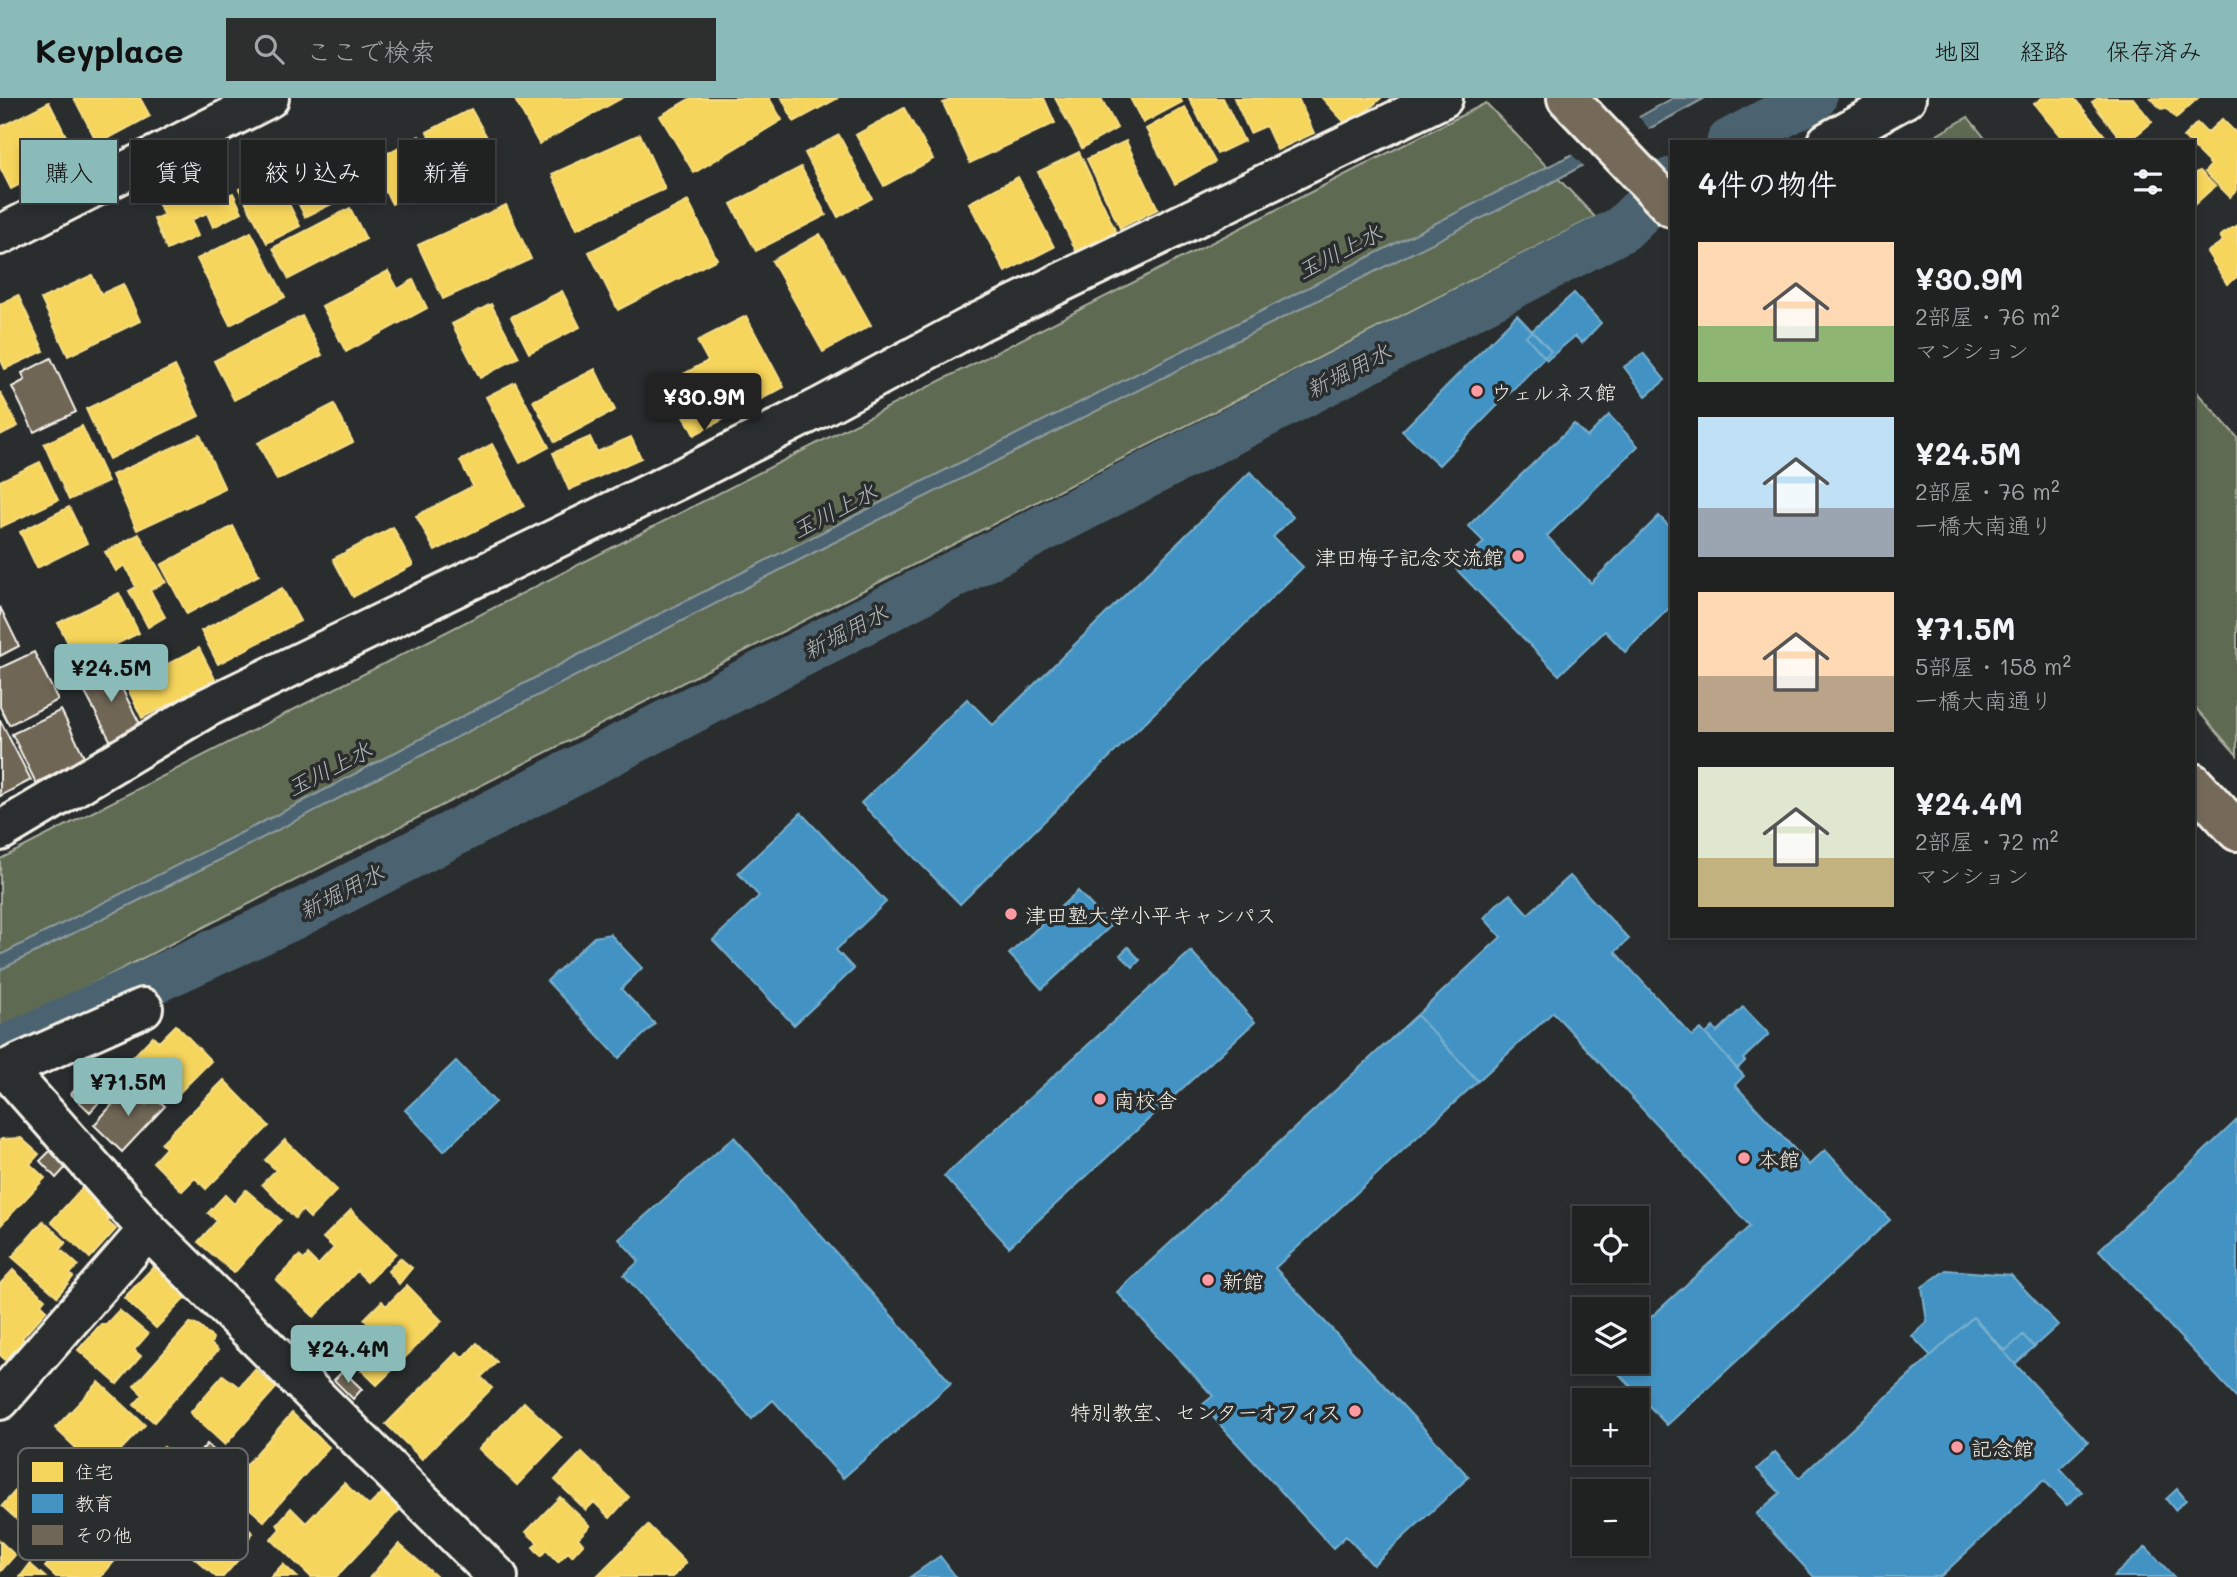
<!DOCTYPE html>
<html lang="ja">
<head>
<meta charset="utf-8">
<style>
	:root { --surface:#202222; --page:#2d2f2f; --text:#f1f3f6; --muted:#a2a4a5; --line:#3d3f40; --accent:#8bbbb9 }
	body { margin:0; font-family:Mali,"Klee One",sans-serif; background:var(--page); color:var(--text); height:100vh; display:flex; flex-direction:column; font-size:26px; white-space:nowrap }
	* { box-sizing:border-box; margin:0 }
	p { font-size:23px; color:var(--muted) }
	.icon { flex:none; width:38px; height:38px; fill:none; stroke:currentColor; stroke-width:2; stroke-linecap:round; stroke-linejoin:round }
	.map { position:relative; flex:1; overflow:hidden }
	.details { position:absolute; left:1670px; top:42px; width:525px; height:798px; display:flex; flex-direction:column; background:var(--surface); border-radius:0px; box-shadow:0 4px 10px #0003,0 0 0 2px var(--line) }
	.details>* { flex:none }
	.hud { position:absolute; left:21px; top:42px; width:665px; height:63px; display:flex; gap:14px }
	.buttons { position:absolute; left:1572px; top:1108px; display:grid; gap:14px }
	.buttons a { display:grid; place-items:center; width:77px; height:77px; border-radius:0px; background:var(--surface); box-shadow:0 4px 10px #0003,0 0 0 2px var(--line); font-size:35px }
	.price { position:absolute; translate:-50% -60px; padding:0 16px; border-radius:7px; background:var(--accent); color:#111; font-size:23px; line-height:46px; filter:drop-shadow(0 2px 4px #0008) }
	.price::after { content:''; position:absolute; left:50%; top:42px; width:21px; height:16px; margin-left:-10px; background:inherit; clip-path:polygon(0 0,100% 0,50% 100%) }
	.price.active { background:#222; color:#fff }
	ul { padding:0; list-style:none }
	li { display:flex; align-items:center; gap:21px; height:175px; padding:0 28px }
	li span { display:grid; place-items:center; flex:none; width:196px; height:140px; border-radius:0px; color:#555 }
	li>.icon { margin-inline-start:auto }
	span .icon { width:84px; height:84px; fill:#fffc; stroke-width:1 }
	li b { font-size:30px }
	h2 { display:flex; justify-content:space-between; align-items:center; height:84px; padding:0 28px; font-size:30px }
	.chip { padding:0 24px; border-radius:0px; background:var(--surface); box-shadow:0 4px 10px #0003,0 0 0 2px var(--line); font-size:24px; line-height:63px }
	.chip.active { background:var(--accent); color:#111 }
	header { display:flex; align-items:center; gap:42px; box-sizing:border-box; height:98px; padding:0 35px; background:var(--accent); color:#111 }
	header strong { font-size:33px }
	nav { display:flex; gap:38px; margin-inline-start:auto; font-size:24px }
	.search { width:490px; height:63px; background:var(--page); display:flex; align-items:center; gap:18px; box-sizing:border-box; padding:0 24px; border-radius:0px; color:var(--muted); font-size:26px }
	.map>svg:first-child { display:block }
	.green { fill:#5e6b52; stroke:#a9ae9d; stroke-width:2 }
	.water { fill:#4c6470; stroke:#8f9ca0; stroke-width:2 }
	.pier { fill:#2a2d2e }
	.homes { fill:#f6d55c; stroke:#f5dd86; stroke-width:2 }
	.schools { fill:#4393c3; stroke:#78afce; stroke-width:2 }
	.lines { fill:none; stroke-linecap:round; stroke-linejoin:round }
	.canal { stroke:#4c6470; stroke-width:47 }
	.building { fill:#706657; stroke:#f4f1e8; stroke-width:2 }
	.minor-casing { stroke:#f4f1e8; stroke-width:44 }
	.major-casing { stroke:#f4f1e8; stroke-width:44 }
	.minor { stroke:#2a2d2e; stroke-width:38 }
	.major { stroke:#746a5a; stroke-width:38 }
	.poi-dot { fill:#ff9aa2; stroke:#2a2d2e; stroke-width:2.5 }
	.labels { text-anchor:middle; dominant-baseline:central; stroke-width:7; stroke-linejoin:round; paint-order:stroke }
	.poi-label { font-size:21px; fill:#f4f1e8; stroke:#2a2d2e; text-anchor:start }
	.water-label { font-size:23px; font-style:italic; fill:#b1b9b8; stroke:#2a2d2e }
	.key { fill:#2a2d2e; stroke:#676866; stroke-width:2 }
	.key-label { font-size:19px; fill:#f4f1e8 }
</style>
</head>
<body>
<header>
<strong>Keyplace</strong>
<div class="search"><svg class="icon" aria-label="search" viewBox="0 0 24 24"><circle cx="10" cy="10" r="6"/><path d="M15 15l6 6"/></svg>ここで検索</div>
<nav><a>地図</a><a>経路</a><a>保存済み</a></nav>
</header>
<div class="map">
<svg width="2237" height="1479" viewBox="0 0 2237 1479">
	<rect width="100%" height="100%" fill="#2a2d2e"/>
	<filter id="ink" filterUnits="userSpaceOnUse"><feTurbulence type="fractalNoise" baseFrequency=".0143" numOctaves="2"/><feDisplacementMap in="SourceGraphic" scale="14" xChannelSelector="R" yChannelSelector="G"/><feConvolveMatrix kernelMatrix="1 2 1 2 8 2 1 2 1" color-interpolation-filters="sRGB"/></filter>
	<g filter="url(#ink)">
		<path class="green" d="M 1486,5 L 1595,119 L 0,933 L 0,761 Z
			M 1968,19 L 1988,44 L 1925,44 Z
			M 2193,290 L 2237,339 L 2237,657 L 2193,607 Z"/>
		<path class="water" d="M 1673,0 L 1705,0 L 1538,92 L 817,453 L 212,766 L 0,872 L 0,857 L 298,706 L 576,558 L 1575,55 Z"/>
		<path class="pier" d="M 1636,16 L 1651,33 L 1585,69 L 1569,54 Z"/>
		<path class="homes" d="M 74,0 L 140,0 L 150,18 L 98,46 Z
			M 514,0 L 622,0 L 539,46 Z
			M 691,0 L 769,0 L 782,22 L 694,75 L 660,18 Z
			M 782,0 L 838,0 L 794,24 Z
			M 954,0 L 1044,0 L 1055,25 L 970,65 L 943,5 Z
			M 1055,0 L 1101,0 L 1117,30 L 1082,50 Z
			M 1130,0 L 1180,0 L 1182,4 L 1143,25 Z
			M 1189,0 L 1223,0 L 1244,43 L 1217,56 Z
			M 1234,0 L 1298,0 L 1314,35 L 1277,52 L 1266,28 L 1250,35 Z
			M 1322,0 L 1381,0 L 1349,29 Z
			M 2042,0 L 2074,0 L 2110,44 L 2065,44 L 2034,6 Z
			M 2098,0 L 2133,0 L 2152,24 L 2128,44 L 2123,44 L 2092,4 Z
			M 2151,0 L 2198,0 L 2176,20 L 2166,10 L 2161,11 Z
			M 49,4 L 76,58 L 11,91 L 0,69 L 0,29 Z
			M 1185,9 L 1215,64 L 1175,86 L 1146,31 Z
			M 904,10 L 933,61 L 884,88 L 856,37 Z
			M 471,11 L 492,48 L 447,72 L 427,34 Z
			M 2222,21 L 2237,36 L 2237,92 L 2230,99 L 2205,74 L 2211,67 L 2193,49 L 2193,44 L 2188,44 L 2183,39 L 2197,25 L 2207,35 Z
			M 640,36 L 665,91 L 577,131 L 552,76 Z
			M 839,37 L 872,100 L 838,119 L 805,55 Z
			M 419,38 L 442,79 L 392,106 L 370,65 Z
			M 1126,43 L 1158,111 L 1120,130 L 1087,61 Z
			M 312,48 L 340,102 L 305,119 L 279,65 Z
			M 1079,54 L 1116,134 L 1076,153 L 1038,74 Z
			M 801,69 L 826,117 L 756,153 L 731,106 Z
			M 205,70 L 220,101 L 233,95 L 242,114 L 213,129 L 207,115 L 191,122 L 198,138 L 167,152 L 154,121 L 164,117 L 153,95 Z
			M 2200,73 L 2215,88 L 2193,108 L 2193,76 Z
			M 273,74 L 300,128 L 267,145 L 239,91 Z
			M 1018,79 L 1054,149 L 1005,174 L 969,105 Z
			M 688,103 L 717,161 L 618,212 L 589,154 Z
			M 506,107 L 531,161 L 443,201 L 418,147 Z
			M 350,110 L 366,141 L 289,181 L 273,150 Z
			M 2237,127 L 2237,179 L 2227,186 L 2207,154 L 2223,143 L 2220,138 Z
			M 251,134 L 285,199 L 230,227 L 197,161 Z
			M 820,136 L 871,227 L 823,254 L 772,163 Z
			M 388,173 L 398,191 L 413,182 L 427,210 L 346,254 L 322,208 Z
			M 92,177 L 101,196 L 123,186 L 140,223 L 68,258 L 41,201 Z
			M 562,193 L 580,229 L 529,255 L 511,219 Z
			M 18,197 L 44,253 L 5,271 L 0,260 L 0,206 Z
			M 491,206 L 519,259 L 480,280 L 452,226 Z
			M 302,218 L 322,257 L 234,302 L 214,263 Z
			M 746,218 L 784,289 L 694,337 L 667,285 L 708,263 L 697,243 Z
			M 175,268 L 199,318 L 109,361 L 86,311 Z
			M 595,271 L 615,312 L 555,344 L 533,303 Z
			M 515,284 L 549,349 L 520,365 L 486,299 Z
			M 0,294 L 18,328 L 0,337 Z
			M 334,306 L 353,344 L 277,382 L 258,345 Z
			M 82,328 L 108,384 L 69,402 L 44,346 Z
			M 200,337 L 225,391 L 137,432 L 112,377 Z
			M 590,339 L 597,354 L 631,339 L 641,360 L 569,392 L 553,355 Z
			M 492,346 L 524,408 L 435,453 L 416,418 L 473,388 L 460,363 Z
			M 40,364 L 58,402 L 1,429 L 0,383 Z
			M 69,409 L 87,445 L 37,470 L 20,434 Z
			M 233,428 L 259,477 L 187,516 L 161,467 Z
			M 393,429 L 413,467 L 353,499 L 333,461 Z
			M 139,436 L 166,484 L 150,492 L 165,519 L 148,529 L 129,493 L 136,489 L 125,467 L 116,473 L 105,454 Z
			M 282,490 L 300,523 L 218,566 L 201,533 Z
			M 119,495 L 139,535 L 78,565 L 58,525 Z
			M 199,550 L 216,583 L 142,620 L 126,587 Z
			M 176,927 L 211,963 L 171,1003 L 130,962 L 153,938 L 159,944 Z
			M 224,982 L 269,1028 L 206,1091 L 195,1080 L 182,1093 L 153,1064 L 166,1050 L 161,1045 Z
			M 21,1040 L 39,1056 L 30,1066 L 45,1080 L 0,1128 L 0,1042 L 2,1041 Z
			M 285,1042 L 337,1092 L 310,1120 L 302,1112 L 295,1120 L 262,1086 L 276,1072 L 265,1062 Z
			M 85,1087 L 115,1114 L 107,1123 L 116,1131 L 90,1160 L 51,1124 Z
			M 246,1092 L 281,1122 L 234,1175 L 198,1144 L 217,1123 L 208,1115 L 225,1097 L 234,1106 Z
			M 351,1112 L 396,1155 L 368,1184 L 357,1173 L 314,1219 L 276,1182 L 299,1158 L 304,1162 L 308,1157 L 318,1167 L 334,1150 L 323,1140 Z
			M 43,1123 L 66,1144 L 60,1151 L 78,1167 L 70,1176 L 73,1179 L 57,1198 L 12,1159 Z
			M 400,1160 L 412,1170 L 399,1186 L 388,1173 Z
			M 161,1161 L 193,1192 L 156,1230 L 124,1200 Z
			M 13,1172 L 45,1201 L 41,1206 L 47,1212 L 22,1240 L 28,1246 L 10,1266 L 0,1257 L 0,1186 Z
			M 407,1187 L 442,1223 L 377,1287 L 343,1254 L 370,1228 L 364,1221 L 382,1203 L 386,1208 Z
			M 119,1212 L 148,1236 L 134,1252 L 141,1258 L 117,1286 L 78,1252 L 101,1226 L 106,1226 Z
			M 190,1225 L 196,1226 L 213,1240 L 211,1246 L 218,1252 L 154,1324 L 134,1307 L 143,1297 L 134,1288 Z
			M 477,1245 L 497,1264 L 481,1279 L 492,1290 L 422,1361 L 386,1326 L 457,1254 L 463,1260 Z
			M 255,1271 L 276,1290 L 225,1347 L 190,1315 L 223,1277 L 239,1289 Z
			M 99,1284 L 145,1327 L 100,1373 L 55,1330 Z
			M 524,1304 L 562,1340 L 517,1387 L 479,1351 Z
			M 292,1315 L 329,1349 L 264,1423 L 226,1390 Z
			M 164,1349 L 211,1392 L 190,1415 L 143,1372 Z
			M 582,1354 L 629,1399 L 610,1420 L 594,1404 L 586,1412 L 555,1382 Z
			M 65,1362 L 85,1380 L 71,1396 L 80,1404 L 52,1436 L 44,1428 L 35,1438 L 2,1408 L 40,1365 L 53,1376 Z
			M 344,1385 L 369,1408 L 384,1393 L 386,1396 L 394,1388 L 409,1402 L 336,1479 L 311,1479 L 271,1441 L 280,1431 L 277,1426 L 291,1410 L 306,1425 Z
			M 560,1399 L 590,1428 L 578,1440 L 583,1446 L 572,1458 L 568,1454 L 558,1464 L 546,1452 L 541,1458 L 533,1449 L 538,1445 L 526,1434 Z
			M 227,1414 L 253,1435 L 235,1456 L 238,1462 L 223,1479 L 216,1479 L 193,1459 L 208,1443 L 206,1439 Z
			M 648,1427 L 686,1465 L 673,1479 L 596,1479 Z
			M 79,1430 L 84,1431 L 117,1460 L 101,1479 L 56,1479 L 45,1469 Z
			M 0,1443 L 15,1457 L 0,1474 Z
			M 399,1446 L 437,1479 L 370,1479 Z
			M 30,1466 L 45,1479 L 20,1479 Z
			M 283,1466 L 297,1479 L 271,1479 Z"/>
		<path class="schools" d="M 1574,195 L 1601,225 L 1582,245 L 1575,238 L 1547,262 L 1526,238 Z
			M 1517,217 L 1551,253 L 1439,367 L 1402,333 Z
			M 1643,255 L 1665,282 L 1646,298 L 1624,269 Z
			M 1609,317 L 1638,348 L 1547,438 L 1591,485 L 1659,418 L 1671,430 L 1671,508 L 1625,554 L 1605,533 L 1559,577 L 1456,471 L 1484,444 L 1468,428 L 1574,326 L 1587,339 Z
			M 1250,374 L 1293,419 L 1273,439 L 1303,469 L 960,806 L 861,705 L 967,601 L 993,627 Z
			M 801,715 L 886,804 L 836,852 L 854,871 L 794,927 L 713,842 L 759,798 L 738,775 Z
			M 1570,778 L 1629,841 L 1615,854 L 1692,938 L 1701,931 L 1744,978 L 1735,987 L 1809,1067 L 1825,1052 L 1890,1122 L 1667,1327 L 1617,1274 L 1624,1268 L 1619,1264 L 1636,1264 L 1636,1233 L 1750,1128 L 1553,914 L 1478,983 L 1417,917 L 1501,839 L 1484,820 L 1496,807 L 1510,796 L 1528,816 Z
			M 1078,793 L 1111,828 L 1042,891 L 1009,856 Z
			M 610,836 L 642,870 L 621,891 L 655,926 L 619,960 L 547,883 L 594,839 Z
			M 1128,849 L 1140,862 L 1133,869 L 1120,857 Z
			M 1191,853 L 1255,924 L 1009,1149 L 944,1078 Z
			M 1743,909 L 1769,936 L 1743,961 L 1745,963 L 1737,971 L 1706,936 L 1713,929 L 1717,934 Z
			M 1417,917 L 1478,983 L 1275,1170 L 1469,1379 L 1373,1467 L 1346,1438 L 1333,1450 L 1202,1307 L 1213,1298 L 1117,1194 Z
			M 456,963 L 495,1004 L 444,1053 L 405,1012 Z
			M 2237,1022 L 2237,1300 L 2099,1152 Z
			M 734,1039 L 951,1285 L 843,1380 L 773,1302 L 752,1321 L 624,1177 L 639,1163 L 619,1141 Z
			M 1946,1172 L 2011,1177 L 2058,1227 L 2015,1266 L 1973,1219 L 1931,1258 L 1912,1238 L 1927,1224 L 1922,1189 Z
			M 1973,1219 L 2005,1253 L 2023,1237 L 2034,1249 L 2015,1266 L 2088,1344 L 2060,1370 L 2082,1394 L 2067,1407 L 2044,1382 L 1940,1479 L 1814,1479 L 1756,1416 L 1780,1395 L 1757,1371 L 1775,1354 L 1799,1380 Z
			M 2177,1391 L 2186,1402 L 2175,1412 L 2166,1401 Z
			M 2146,1449 L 2174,1479 L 2113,1479 Z
			M 940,1458 L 956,1479 L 910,1479 Z"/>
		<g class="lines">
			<path class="canal" d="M 1730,44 L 1813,0
				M 0,953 L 294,818 L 1622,131 L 1671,83"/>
		</g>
		<path class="building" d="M 51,260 L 76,314 L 34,334 L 12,289 L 25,282 L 22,275 Z
			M 0,509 L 19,548 L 0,558 Z
			M 34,554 L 58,602 L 9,627 L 0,609 L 0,570 Z
			M 111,569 L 141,628 L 111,644 L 80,585 Z
			M 61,612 L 85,660 L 36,685 L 12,636 Z
			M 0,622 L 31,682 L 0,698 Z
			M 105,959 L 124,977 L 90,1014 L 71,996 Z
			M 128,989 L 146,1006 L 153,998 L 165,1008 L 122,1054 L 94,1027 Z
			M 52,1051 L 68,1067 L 56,1080 L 40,1063 Z
			M 343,1273 L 362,1291 L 353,1301 L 334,1282 Z
			M 207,1346 L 220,1358 L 207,1372 L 194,1361 Z"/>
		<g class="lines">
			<g class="minor-casing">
				<path id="minor" d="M 1827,44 L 1906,0
					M 0,137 L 269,0
					M 0,733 L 206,610 L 677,382 L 821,309 L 979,224 L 1443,0
					M 6,971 L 148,1132 L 498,1479
					M 0,974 L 143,910
					M 0,1302 L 148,1132"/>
			</g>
			<g class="major-casing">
				<path id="major" d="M 1567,0 L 1671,109
					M 2193,685 L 2237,733"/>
			</g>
			<use href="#minor" class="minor"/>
			<use href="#major" class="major"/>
		</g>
	</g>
	<g class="poi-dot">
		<circle cx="1477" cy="293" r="7"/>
		<circle cx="1518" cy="458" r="7"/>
		<circle cx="1011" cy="816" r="7"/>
		<circle cx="1100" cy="1001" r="7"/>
		<circle cx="1744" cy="1060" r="7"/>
		<circle cx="1208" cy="1182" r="7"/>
		<circle cx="1355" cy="1313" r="7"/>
		<circle cx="1957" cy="1349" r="7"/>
	</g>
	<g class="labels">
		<g class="poi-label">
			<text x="1491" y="293">ウェルネス館</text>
			<text x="1504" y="458" text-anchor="end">津田梅子記念交流館</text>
			<text x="1025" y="816">津田塾大学小平キャンパス</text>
			<text x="1114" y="1001">南校舎</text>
			<text x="1758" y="1060">本館</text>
			<text x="1222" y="1182">新館</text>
			<text x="1341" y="1313" text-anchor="end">特別教室、センターオフィス</text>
			<text x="1971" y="1349">記念館</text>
		</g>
		<g class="water-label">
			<text transform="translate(1339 153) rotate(-27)">玉川上水</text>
			<text transform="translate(1348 272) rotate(-27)">新堀用水</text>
			<text transform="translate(834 412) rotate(-27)">玉川上水</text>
			<text transform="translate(845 533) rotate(-27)">新堀用水</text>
			<text transform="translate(329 670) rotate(-27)">玉川上水</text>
			<text transform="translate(341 793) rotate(-27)">新堀用水</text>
		</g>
	</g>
	<rect x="18" y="1350" width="230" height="112" rx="10" class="key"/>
	<rect x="32" y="1364" width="31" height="20" fill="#f6d55c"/>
	<rect x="32" y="1396" width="31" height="19" fill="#4393c3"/>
	<rect x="32" y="1427" width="31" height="20" fill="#706657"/>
	<g class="key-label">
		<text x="75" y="1381">住宅</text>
		<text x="75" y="1412">教育</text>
		<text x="75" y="1444">その他</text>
	</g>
</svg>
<div class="buttons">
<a><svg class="icon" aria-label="locate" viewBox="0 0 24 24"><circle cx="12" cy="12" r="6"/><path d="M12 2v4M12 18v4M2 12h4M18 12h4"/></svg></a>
<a><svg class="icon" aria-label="layers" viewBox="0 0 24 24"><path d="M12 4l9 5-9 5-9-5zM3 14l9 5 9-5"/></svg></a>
<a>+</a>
<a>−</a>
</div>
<b class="price active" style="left:704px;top:335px">¥30.9M</b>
<b class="price" style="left:111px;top:606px">¥24.5M</b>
<b class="price" style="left:128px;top:1020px">¥71.5M</b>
<b class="price" style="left:348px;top:1287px">¥24.4M</b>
<div class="hud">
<a class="chip active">購入</a>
<a class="chip">賃貸</a>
<a class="chip">絞り込み</a>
<a class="chip">新着</a>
</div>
<section class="details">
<h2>4件の物件<svg class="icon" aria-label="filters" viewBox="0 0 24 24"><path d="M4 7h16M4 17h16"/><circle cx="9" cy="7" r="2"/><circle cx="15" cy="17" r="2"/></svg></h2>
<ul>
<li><span style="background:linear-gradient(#ffd9b3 60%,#8fb573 0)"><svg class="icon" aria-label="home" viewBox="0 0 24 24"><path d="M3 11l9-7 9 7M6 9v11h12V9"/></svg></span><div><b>¥30.9M</b><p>2部屋 · 76 m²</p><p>マンション</p></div></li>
<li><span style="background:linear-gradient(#bfe0f5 65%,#9aa5b1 0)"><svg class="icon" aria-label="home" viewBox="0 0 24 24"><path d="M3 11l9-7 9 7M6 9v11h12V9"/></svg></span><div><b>¥24.5M</b><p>2部屋 · 76 m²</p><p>一橋大南通り</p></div></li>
<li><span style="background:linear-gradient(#ffd9b3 60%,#b9a48a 0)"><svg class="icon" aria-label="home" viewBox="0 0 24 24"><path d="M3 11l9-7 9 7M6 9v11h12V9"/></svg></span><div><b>¥71.5M</b><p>5部屋 · 158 m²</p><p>一橋大南通り</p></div></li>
<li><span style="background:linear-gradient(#dfe7d0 65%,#c2b280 0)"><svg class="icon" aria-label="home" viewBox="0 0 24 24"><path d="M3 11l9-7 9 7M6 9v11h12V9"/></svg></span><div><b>¥24.4M</b><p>2部屋 · 72 m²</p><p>マンション</p></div></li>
</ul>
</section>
</div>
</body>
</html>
